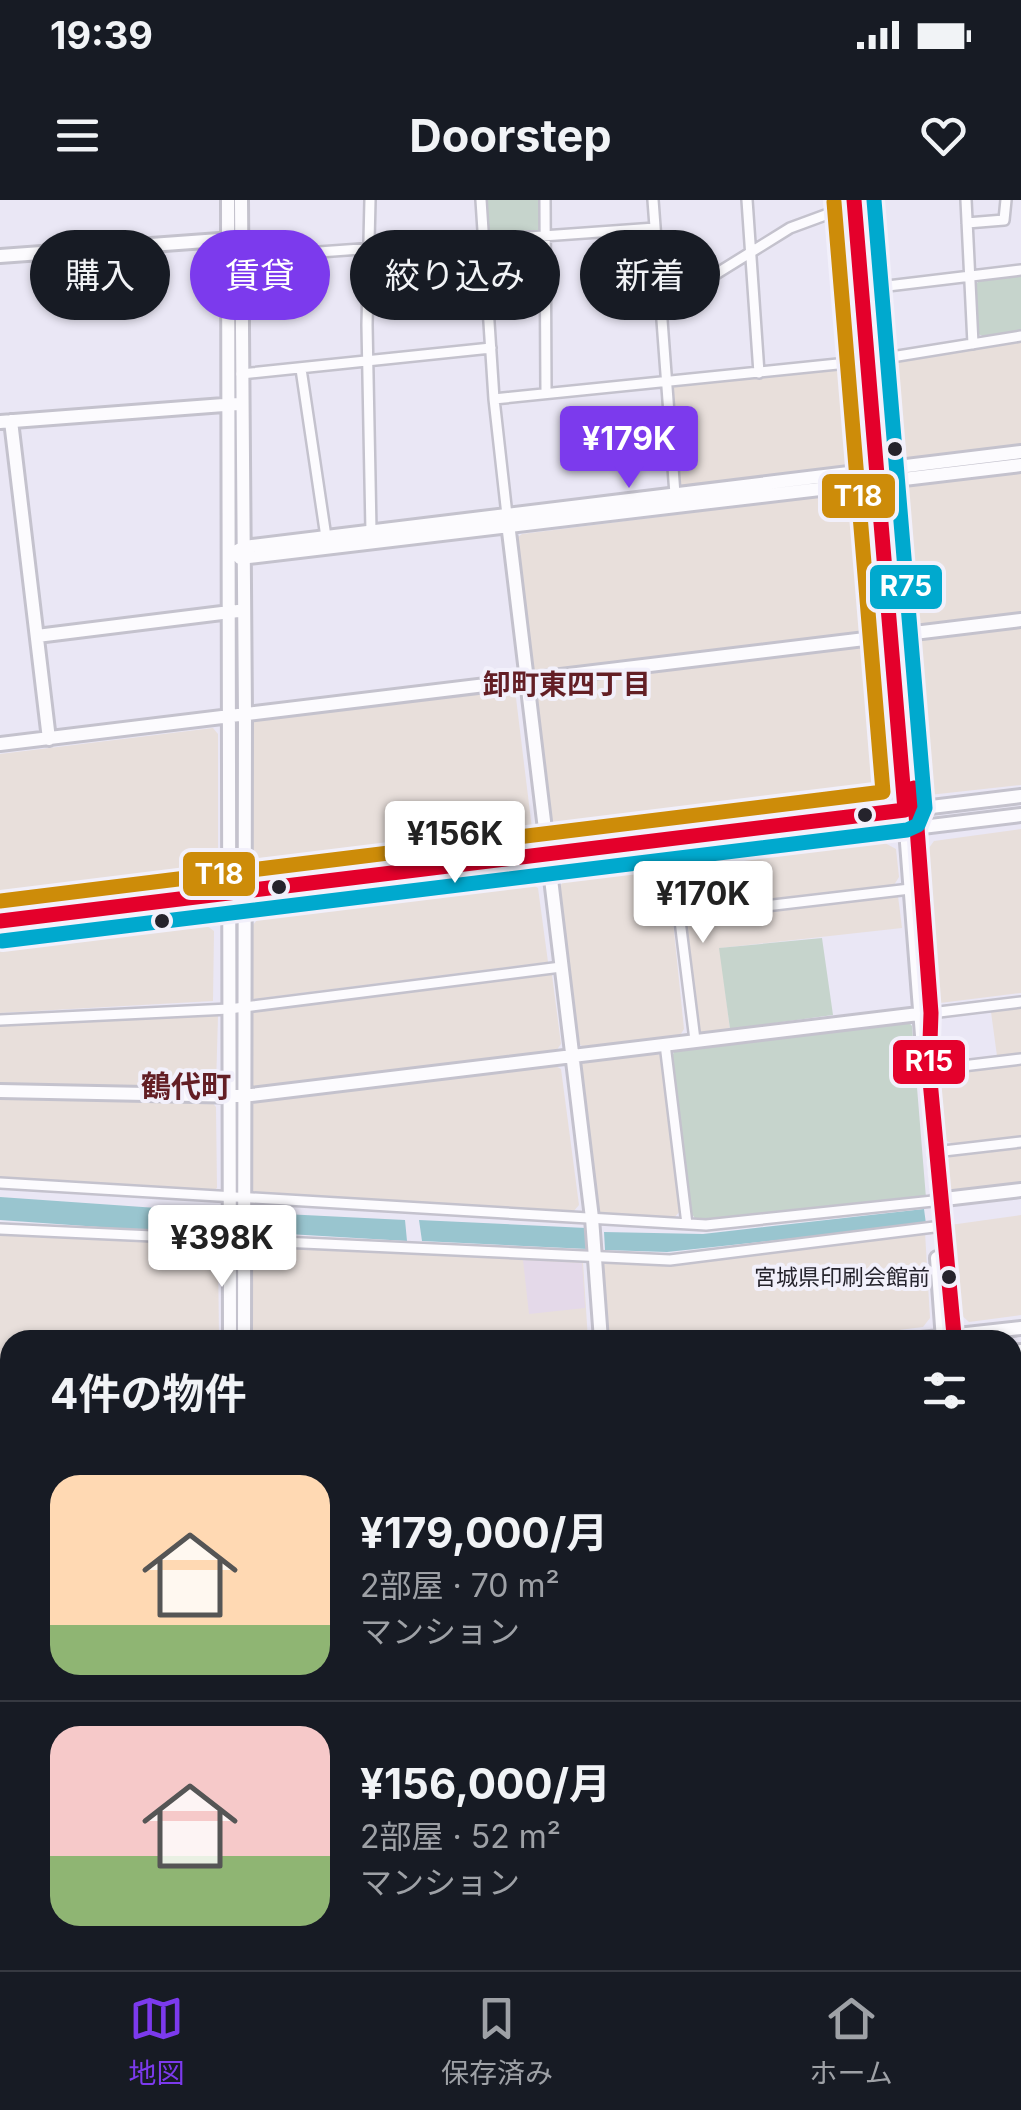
<!DOCTYPE html>
<html lang="ja">
<head>
<meta charset="utf-8">
<style>
	:root { --surface:#171b24; --page:#242831; --text:#f1f3f6; --muted:#9ea1a6; --line:#363941; --accent:#7c3aed }
	body { margin:0; font-family:Inter,"Noto Sans JP",sans-serif; background:var(--page); color:var(--text); height:100vh; display:flex; flex-direction:column; font-size:38px; white-space:nowrap }
	* { box-sizing:border-box; margin:0 }
	p { font-size:32px; color:var(--muted) }
	.icon { flex:none; width:55px; height:55px; fill:none; stroke:currentColor; stroke-width:2; stroke-linecap:round; stroke-linejoin:round }
	.map { position:relative; flex:1; overflow:hidden }
	.sheet { position:absolute; left:0px; top:1130px; width:1022px; height:640px; display:flex; flex-direction:column; background:var(--surface); border-radius:30px 30px 0 0; box-shadow:0 2px 8px #0004 }
	.sheet>* { flex:none }
	.guide { position:absolute; left:30px; top:30px; width:962px; height:90px; display:flex; gap:20px }
	.price { position:absolute; translate:-50% -85px; padding:0 22px; border-radius:10px; background:#fff; color:#222; font-size:32px; line-height:65px; filter:drop-shadow(0 2px 5px #0008) }
	.price::after { content:''; position:absolute; left:50%; top:60px; width:30px; height:22px; margin-left:-15px; background:inherit; clip-path:polygon(0 0,100% 0,50% 100%) }
	.price.current { background:var(--accent); color:#fff }
	ul { padding:0; list-style:none }
	li { display:flex; align-items:center; gap:30px; height:250px; padding:0 50px }
	li+li { border-top:2px solid var(--line) }
	li span { display:grid; place-items:center; flex:none; width:280px; height:200px; border-radius:30px; color:#555 }
	li>.icon { margin-inline-start:auto }
	span .icon { width:120px; height:120px; fill:#fffc; stroke-width:1 }
	li b { font-size:42px }
	h2 { display:flex; justify-content:space-between; align-items:center; height:120px; padding:0 50px; font-size:42px }
	.tag { padding:0 35px; border-radius:45px; background:var(--surface); box-shadow:0 2px 8px #0004; font-size:35px; line-height:90px }
	.tag.current { background:var(--accent); color:#fff }
	.status { display:flex; justify-content:space-between; align-items:center; height:70px; padding:0 50px; background:var(--surface); direction:ltr }
	.status svg { height:28px; fill:currentColor }
	header { display:flex; justify-content:space-between; align-items:center; height:130px; padding:0 50px; background:var(--surface); font-size:45px; font-weight:700 }
	.dock { display:flex; justify-content:space-around; align-items:center; height:140px; border-top:2px solid var(--line); background:var(--surface); font-size:28px; color:var(--muted) }
	.dock a { display:grid; justify-items:center; gap:5px }
	.dock .current { color:var(--accent) }
	.map>svg:first-child { display:block }
	.commercial { fill:#e8dfdb }
	.education { fill:#e4d9e9 }
	.green { fill:#c6d4cc }
	.water { fill:#99c5cf }
	.lines { fill:none; stroke-linecap:round; stroke-linejoin:round }
	.stream { stroke:#99c5cf; stroke-width:2.5 }
	.street-casing { stroke:#c4c2cd; stroke-width:14 }
	.secondary-casing { stroke:#c4c2cd; stroke-width:18 }
	.street { stroke:#fcfbfe; stroke-width:9 }
	.secondary { stroke:#fcfbfe; stroke-width:12 }
	.bus-1-casing { stroke:#f2f0fb; stroke-width:22 }
	.bus-2-casing { stroke:#f2f0fb; stroke-width:22 }
	.bus-3-casing { stroke:#f2f0fb; stroke-width:22 }
	.bus-1 { stroke:#e4002b; stroke-width:15 }
	.bus-2 { stroke:#00a9ce; stroke-width:15 }
	.bus-3 { stroke:#cd8c09; stroke-width:15 }
	.bus-dot { fill:#25232c; stroke:#f2f0fb; stroke-width:4 }
	.labels { text-anchor:middle; dominant-baseline:central; stroke-width:8; stroke-linejoin:round; paint-order:stroke }
	.bus-label { font-size:22px; fill:#25232c; stroke:#f2f0fb; text-anchor:end }
	.neighbourhood-label { font-size:28px; font-weight:bold; fill:#631e25; stroke:#f2f0fb }
	.quarter-label { font-size:30px; font-weight:bold; fill:#631e25; stroke:#f2f0fb }
	.line-badge { stroke:#f2f0fb; stroke-width:4 }
	.badge-label { font-size:28px; text-anchor:middle; font-weight:bold; fill:#fff }
</style>
</head>
<body>
<div class="status"><b>19:39</b><svg viewBox="0 0 49 12"><path d="M0 12V9h3v3zM5 12V6h3v6zM10 12V3h3v9zM15 12V0h3v12zM26 1h20v11H26zM47 4h2v5h-2z"/></svg></div>
<header><svg class="icon" aria-label="menu" viewBox="0 0 24 24"><path d="M4 6h16M4 12h16M4 18h16"/></svg>Doorstep<svg class="icon" aria-label="heart" viewBox="0 0 24 24"><path d="M12 20l-8-8c-3-5 5-10 8-4 3-6 11-1 8 4z"/></svg></header>
<div class="map">
<svg width="1021" height="1770" viewBox="0 0 1021 1770">
	<rect width="100%" height="100%" fill="#eae7f5"/>
	<path class="commercial" d="M 1021,138 L 1021,245 L 900,260 L 894,255 L 887,161 Z
		M 851,166 L 859,172 L 865,255 L 859,265 L 678,287 L 669,186 Z
		M 1021,270 L 1021,412 L 912,425 L 906,418 L 896,294 L 902,285 Z
		M 865,291 L 869,296 L 877,423 L 871,430 L 536,471 L 531,468 L 515,339 L 522,334 Z
		M 1021,425 L 1021,585 L 929,595 L 921,589 L 908,447 L 913,439 Z
		M 867,445 L 879,454 L 889,589 L 880,600 L 563,639 L 553,636 L 534,494 L 539,486 Z
		M 509,490 L 516,498 L 533,637 L 526,644 L 264,677 L 250,670 L 250,527 L 257,519 Z
		M 213,528 L 218,534 L 218,671 L 209,681 L 0,705 L 0,554 Z
		M 1021,629 L 1021,793 L 940,803 L 934,798 L 923,656 L 934,641 Z
		M 883,642 L 896,649 L 899,677 L 894,685 L 688,708 L 681,706 L 677,673 L 680,666 Z
		M 658,669 L 668,673 L 684,829 L 679,837 L 582,846 L 574,841 L 557,690 L 563,682 Z
		M 531,684 L 538,688 L 548,762 L 254,799 L 249,794 L 250,728 L 260,717 Z
		M 893,695 L 898,696 L 902,728 L 720,748 L 730,830 L 699,834 L 695,829 L 683,725 L 687,720 Z
		M 206,725 L 214,731 L 213,801 L 0,813 L 0,750 Z
		M 546,773 L 552,775 L 561,844 L 556,851 L 254,888 L 248,883 L 248,813 L 252,808 Z
		M 1021,808 L 1021,853 L 997,856 L 991,812 Z
		M 213,813 L 218,816 L 216,886 L 213,890 L 0,885 L 0,824 Z
		M 654,852 L 663,857 L 681,1010 L 673,1019 L 601,1014 L 595,1008 L 577,869 L 582,861 Z
		M 1021,862 L 1021,936 L 953,944 L 941,938 L 937,880 L 945,871 Z
		M 552,864 L 561,869 L 579,1005 L 573,1012 L 255,994 L 251,988 L 249,910 L 254,901 Z
		M 0,898 L 212,902 L 216,907 L 217,988 L 211,992 L 0,980 Z
		M 1021,946 L 1021,986 L 953,993 L 948,988 L 946,962 L 953,954 Z
		M 1021,1015 L 1021,1115 L 969,1122 L 960,1114 L 950,1025 Z
		M 925,1032 L 930,1118 L 923,1127 L 818,1140 L 604,1140 L 600,1070 L 603,1063 L 653,1064 Z
		M 0,1034 L 213,1045 L 218,1049 L 219,1140 L 10,1140 L 10,1238 L 0,1239 Z
		M 252,1047 L 583,1062 L 588,1140 L 249,1140 L 249,1050 Z
		M 10,1282 L 10,1454 L 0,1455 L 0,1283 Z
		M 1021,1344 L 1021,1514 L 1013,1515 L 1012,1345 Z
		M 10,1464 L 10,1636 L 0,1637 L 0,1465 Z
		M 1021,1524 L 1021,1690 L 1013,1691 L 1012,1525 Z
		M 10,1646 L 10,1760 L 257,1760 L 258,1770 L 0,1770 L 0,1647 Z
		M 643,1760 L 978,1760 L 979,1770 L 643,1770 Z"/>
	<path class="education" d="M 523,1060 L 582,1063 L 585,1108 L 529,1114 Z"/>
	<path class="green" d="M 485,0 L 539,0 L 541,30 L 538,34 L 488,35 Z
		M 441,46 L 443,66 L 427,68 L 428,84 L 384,88 L 383,71 L 419,68 L 418,49 Z
		M 1021,75 L 1021,132 L 985,137 L 978,134 L 974,86 L 980,80 Z
		M 822,738 L 833,815 L 730,829 L 719,748 Z
		M 907,820 L 912,826 L 926,998 L 707,1022 L 696,1020 L 690,1011 L 672,856 L 675,850 Z
		M 286,1760 L 430,1760 L 348,1770 L 286,1770 Z"/>
	<path class="water" d="M 0,997 L 171,1009 L 171,1032 L 0,1020 Z
		M 186,1009 L 405,1020 L 407,1041 L 187,1028 Z
		M 924,1009 L 926,1024 L 667,1052 L 605,1050 L 604,1032 L 703,1034 Z
		M 419,1020 L 586,1028 L 588,1049 L 422,1041 Z"/>
	<g class="lines">
		<path class="stream" d="M 1012,1702 L 1021,1701
			M 512,1762 L 528,1760
			M 444,1770 L 490,1764"/>
		<g class="street-casing">
			<path id="street" d="M 370,0 L 367,125 L 371,331
				M 481,0 L 494,199 L 507,315
				M 545,0 L 546,193
				M 653,0 L 675,294
				M 747,0 L 759,173
				M 966,0 L 973,144
				M 967,23 L 1004,20 L 1006,0
				M 319,52 L 655,28
				M 871,88 L 1021,70
				M 661,108 L 790,28 L 858,3
				M 301,169 L 326,337
				M 241,174 L 491,148
				M 494,199 L 867,161 L 1021,136
				M 672,657 L 695,840
				M 680,716 L 910,689
				M 931,813 L 1021,802
				M 0,820 L 229,809 L 561,767
				M 665,844 L 687,1024
				M 929,870 L 1021,859
				M 935,952 L 1021,942
				M 0,983 L 706,1025 L 933,1001
				M 0,1029 L 670,1060 L 942,1026
				M 1012,1244 L 1021,1244
				M 0,1461 L 10,1459
				M 0,1522 L 2,1537
				M 0,1642 L 10,1640
				M 1012,1696 L 1021,1695
				M 1012,1709 L 1021,1708
				M 501,1760 L 502,1770
				M 392,1770 L 476,1760
				M 505,1770 L 584,1760"/>
		</g>
		<g class="secondary-casing">
			<path id="secondary" d="M 228,0 L 230,1140
				M 241,0 L 245,514 L 244,1140
				M 854,0 L 884,340
				M 864,0 L 890,268 L 900,435 L 917,609 L 931,813 L 929,870 L 935,952 L 955,1140
				M 0,56 L 233,39
				M 11,221 L 49,539
				M 0,222 L 237,204
				M 507,315 L 592,1018 L 601,1140
				M 237,351 L 244,347 L 1021,252
				M 240,358 L 1021,265
				M 890,425 L 923,848
				M 37,436 L 238,411
				M 0,544 L 1021,420
				M 0,721 L 1021,596
				M 0,739 L 1021,615
				M 0,891 L 243,896 L 927,813
				M 936,1000 L 1021,990
				M 937,1058 L 943,1140
				M 912,1140 L 1021,1128
				M 1012,1152 L 1021,1151
				M 0,1250 L 10,1249
				M 0,1273 L 10,1271
				M 1012,1342 L 1021,1341
				M 1012,1522 L 1021,1521
				M 263,1760 L 264,1770
				M 278,1760 L 279,1770
				M 636,1760 L 637,1770
				M 991,1760 L 992,1770
				M 1002,1760 L 1003,1770"/>
		</g>
		<use href="#street" class="street"/>
		<use href="#secondary" class="secondary"/>
		<g class="bus-1-casing">
			<path id="bus-1" d="M 914,588 L 931,813 L 929,870 L 954,1135
				M 0,721 L 905,610 L 854,0
				M 505,1770 L 584,1760"/>
		</g>
		<g class="bus-2-casing">
			<path id="bus-2" d="M 2,741 L 907,630 L 918,625 L 925,608 L 874,0"/>
		</g>
		<g class="bus-3-casing">
			<path id="bus-3" d="M 0,701 L 883,592 L 834,2"/>
		</g>
		<use href="#bus-1" class="bus-1"/>
		<use href="#bus-2" class="bus-2"/>
		<use href="#bus-3" class="bus-3"/>
	</g>
	<g class="bus-dot">
		<circle cx="895" cy="249" r="9"/>
		<circle cx="865" cy="615" r="9"/>
		<circle cx="279" cy="687" r="9"/>
		<circle cx="162" cy="721" r="9"/>
		<circle cx="949" cy="1077" r="9"/>
	</g>
	<g class="labels">
		<g class="bus-label">
			<text x="930" y="1077">宮城県印刷会館前</text>
		</g>
		<g class="neighbourhood-label">
			<text x="567" y="484">卸町東四丁目</text>
		</g>
		<g class="quarter-label">
			<text x="186" y="886">鶴代町</text>
		</g>
	</g>
	<g class="line-badge">
		<rect x="820" y="272" width="77" height="48" rx="10" fill="#cd8c09"/>
		<rect x="868" y="363" width="76" height="48" rx="10" fill="#00a9ce"/>
		<rect x="181" y="650" width="76" height="48" rx="10" fill="#cd8c09"/>
		<rect x="891" y="838" width="76" height="48" rx="10" fill="#e4002b"/>
	</g>
	<g class="badge-label">
		<text x="858" y="306">T18</text>
		<text x="906" y="396">R75</text>
		<text x="219" y="684">T18</text>
		<text x="929" y="871">R15</text>
	</g>
</svg>
<b class="price current" style="left:629px;top:291px">¥179K</b>
<b class="price" style="left:455px;top:686px">¥156K</b>
<b class="price" style="left:703px;top:746px">¥170K</b>
<b class="price" style="left:222px;top:1090px">¥398K</b>
<div class="guide">
<a class="tag">購入</a>
<a class="tag current">賃貸</a>
<a class="tag">絞り込み</a>
<a class="tag">新着</a>
</div>
<section class="sheet">
<h2>4件の物件<svg class="icon" aria-label="filters" viewBox="0 0 24 24"><path d="M4 7h16M4 17h16"/><circle cx="9" cy="7" r="2"/><circle cx="15" cy="17" r="2"/></svg></h2>
<ul>
<li><span style="background:linear-gradient(#ffd9b3 75%,#8fb573 0)"><svg class="icon" aria-label="home" viewBox="0 0 24 24"><path d="M3 11l9-7 9 7M6 9v11h12V9"/></svg></span><div><b>¥179,000/月</b><p>2部屋 · 70 m²</p><p>マンション</p></div></li>
<li><span style="background:linear-gradient(#f6c9c9 65%,#8fb573 0)"><svg class="icon" aria-label="home" viewBox="0 0 24 24"><path d="M3 11l9-7 9 7M6 9v11h12V9"/></svg></span><div><b>¥156,000/月</b><p>2部屋 · 52 m²</p><p>マンション</p></div></li>
</ul>
</section>
</div>
<nav class="dock">
<a class="current"><svg class="icon" aria-label="map" viewBox="0 0 24 24"><path d="M3 6l6-2 6 2 6-2v14l-6 2-6-2-6 2zM9 4v14M15 6v14"/></svg>地図</a>
<a><svg class="icon" aria-label="saved" viewBox="0 0 24 24"><path d="M7 4h10v16l-5-4-5 4z"/></svg>保存済み</a>
<a><svg class="icon" aria-label="home" viewBox="0 0 24 24"><path d="M3 11l9-7 9 7M6 9v11h12V9"/></svg>ホーム</a>
</nav>
</body>
</html>
